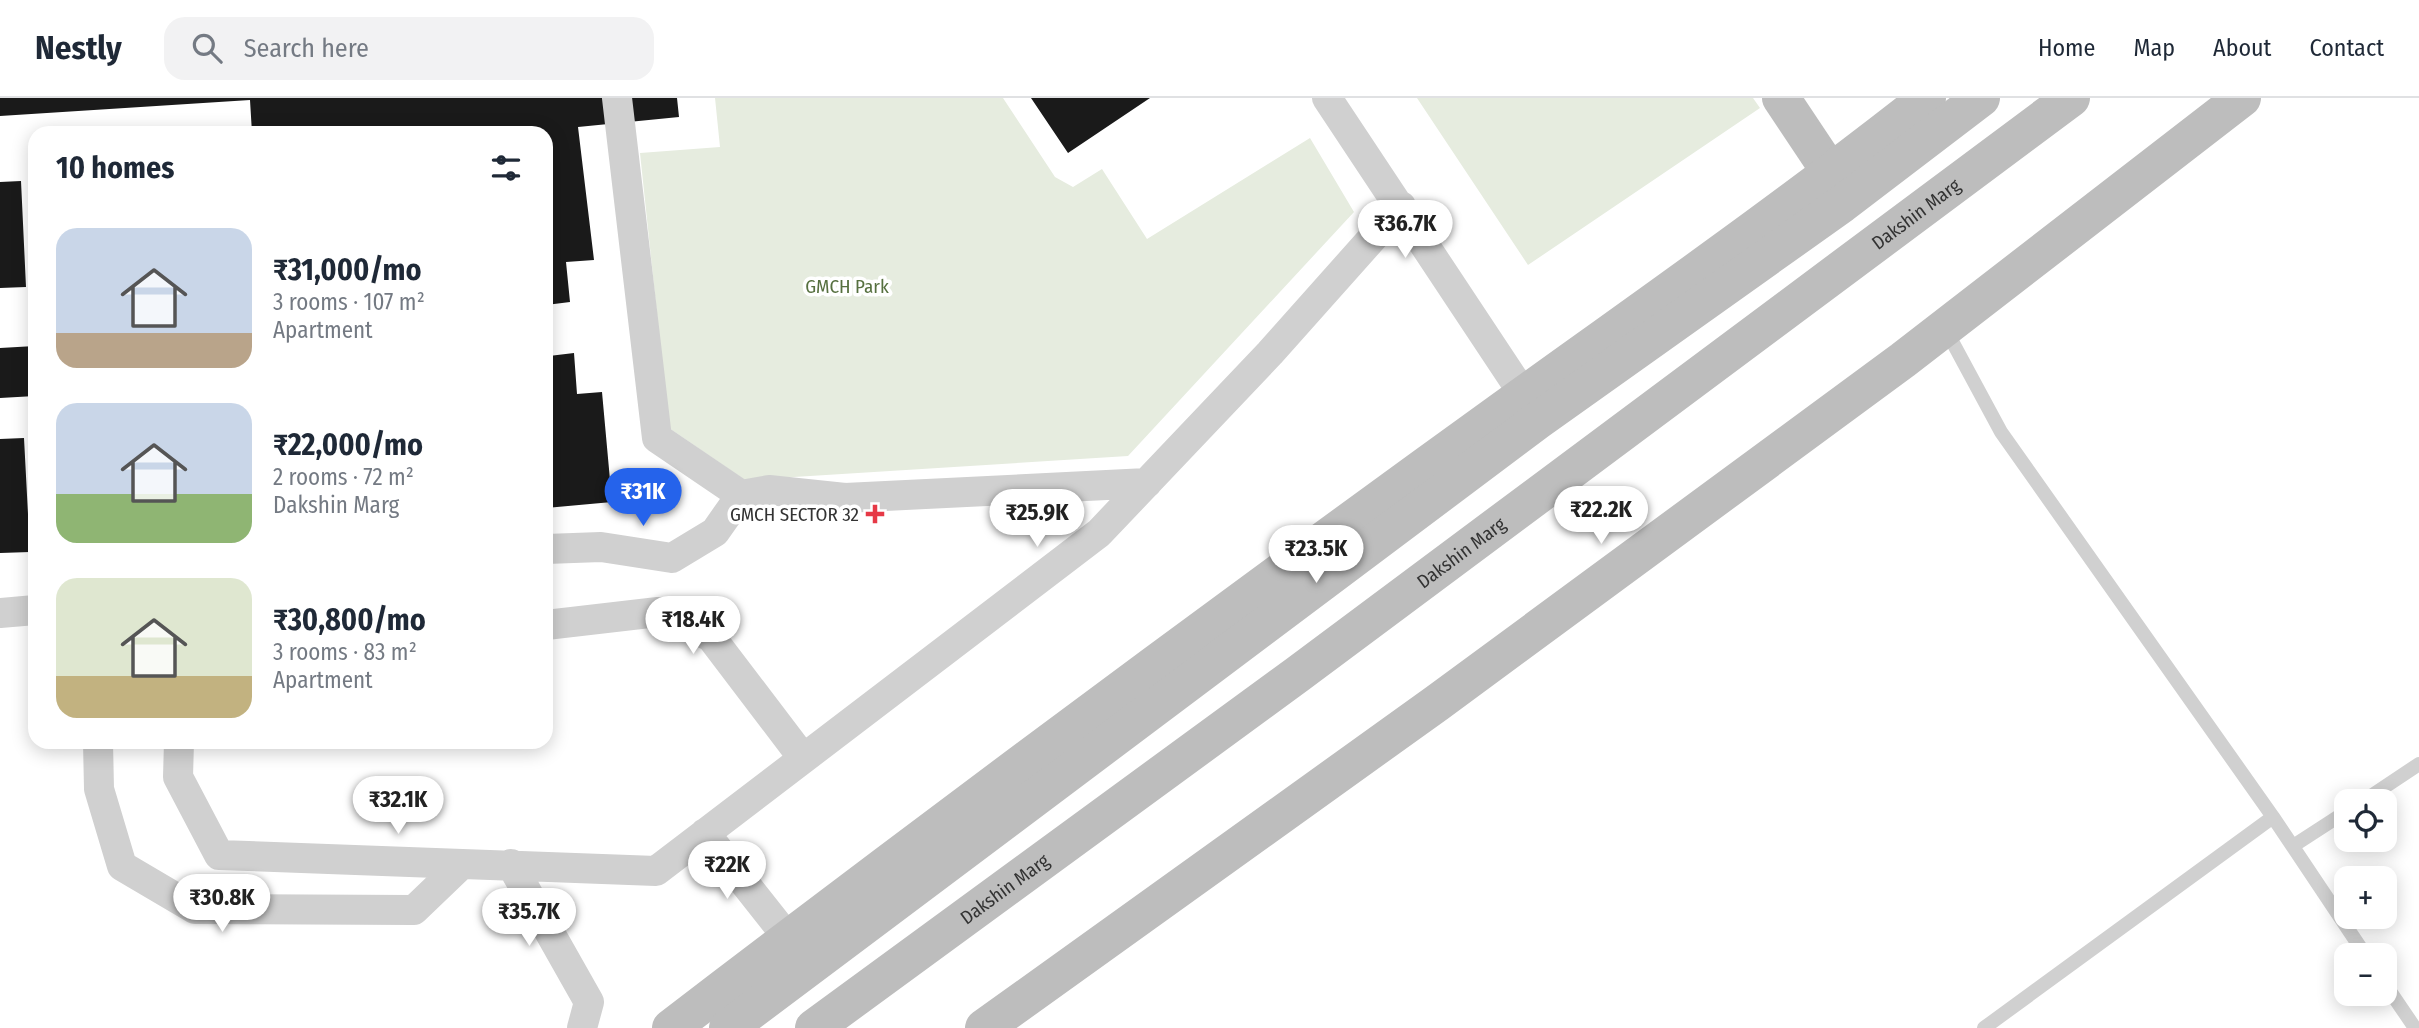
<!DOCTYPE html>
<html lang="en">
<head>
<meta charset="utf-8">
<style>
	:root { --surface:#fff; --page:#f2f2f3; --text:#1f2937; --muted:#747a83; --line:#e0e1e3; --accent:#2563eb }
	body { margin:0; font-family:"Fira Sans Condensed",sans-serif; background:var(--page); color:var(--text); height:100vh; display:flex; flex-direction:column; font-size:26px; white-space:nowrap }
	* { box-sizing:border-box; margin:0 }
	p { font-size:23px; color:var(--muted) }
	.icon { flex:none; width:38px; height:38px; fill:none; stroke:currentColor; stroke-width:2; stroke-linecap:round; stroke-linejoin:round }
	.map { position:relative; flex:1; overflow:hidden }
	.drawer { position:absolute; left:28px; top:28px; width:525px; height:623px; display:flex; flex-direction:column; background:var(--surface); border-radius:21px; box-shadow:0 4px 18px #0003 }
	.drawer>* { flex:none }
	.tools { position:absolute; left:2334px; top:691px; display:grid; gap:14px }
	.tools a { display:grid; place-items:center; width:63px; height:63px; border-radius:14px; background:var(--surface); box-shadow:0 4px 18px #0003; font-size:35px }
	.price { position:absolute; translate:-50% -60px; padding:0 16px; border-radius:24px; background:#fff; color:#222; font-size:23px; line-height:46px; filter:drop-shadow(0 2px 4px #0008) }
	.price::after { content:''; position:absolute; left:50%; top:42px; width:21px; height:16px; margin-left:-10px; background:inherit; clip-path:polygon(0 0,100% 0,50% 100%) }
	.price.selected { background:var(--accent); color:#fff }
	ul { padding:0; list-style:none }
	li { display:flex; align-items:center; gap:21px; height:175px; padding:0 28px }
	li span { display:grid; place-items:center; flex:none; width:196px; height:140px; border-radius:21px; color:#555 }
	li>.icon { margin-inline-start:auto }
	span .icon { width:84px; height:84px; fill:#fffc; stroke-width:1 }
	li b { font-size:30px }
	h2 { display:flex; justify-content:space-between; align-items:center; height:84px; padding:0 28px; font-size:30px }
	header { display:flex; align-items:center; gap:42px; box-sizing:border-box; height:98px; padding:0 35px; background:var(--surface); border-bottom:2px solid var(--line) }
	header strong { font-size:33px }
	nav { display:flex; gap:38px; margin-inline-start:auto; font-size:24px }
	.search { width:490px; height:63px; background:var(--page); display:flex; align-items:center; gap:18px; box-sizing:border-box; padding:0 24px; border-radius:21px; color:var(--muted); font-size:26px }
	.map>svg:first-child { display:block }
	.green { fill:#e6ecdf }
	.building { fill:#1a1a1a }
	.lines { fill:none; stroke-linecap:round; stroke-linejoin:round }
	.lane { stroke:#d0d0d0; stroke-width:14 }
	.street { stroke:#d0d0d0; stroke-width:30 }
	.secondary { stroke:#bdbdbd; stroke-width:38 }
	.poi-dot { fill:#e63946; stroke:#fff; stroke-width:2.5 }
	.labels { text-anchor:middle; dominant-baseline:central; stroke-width:7; stroke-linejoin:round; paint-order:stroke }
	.street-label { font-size:19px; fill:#333; stroke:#fff }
	.park-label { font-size:19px; fill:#56703f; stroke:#fff }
	.poi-label { font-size:19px; fill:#333; stroke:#fff; text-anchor:end }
</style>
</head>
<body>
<header>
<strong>Nestly</strong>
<div class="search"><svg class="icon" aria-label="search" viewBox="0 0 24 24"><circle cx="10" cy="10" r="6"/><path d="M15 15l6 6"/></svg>Search here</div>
<nav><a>Home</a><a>Map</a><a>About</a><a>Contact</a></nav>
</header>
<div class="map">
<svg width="2419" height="930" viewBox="0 0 2419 930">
	<rect width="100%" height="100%" fill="#fff"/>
	<path class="green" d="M 715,0 L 1003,0 L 1055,79 L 1073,89 L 1102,71 L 1147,141 L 1310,40 L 1354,114 L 1128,358 L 745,382 L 669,330 L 640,55 L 720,49 Z
		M 1417,0 L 1753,0 L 1760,10 L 1528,167 Z"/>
	<path class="building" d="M 0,0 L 677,0 L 679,19 L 578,29 L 594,162 L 566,164 L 570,204 L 546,207 L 546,35 L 252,35 L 250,2 L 0,18 Z
		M 1031,0 L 1150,0 L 1068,55 Z
		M 21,83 L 26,189 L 0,190 L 0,84 Z
		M 548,240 L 549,258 L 574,255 L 577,296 L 602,294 L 612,404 L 546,410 Z
		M 35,248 L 35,298 L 0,300 L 0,250 Z
		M 24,340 L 30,454 L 0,455 L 0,341 Z"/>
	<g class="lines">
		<path class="lane" d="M 1946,232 L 2001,334 L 2273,719 L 2366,858
			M 2362,704 L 2419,666
			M 2293,748 L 2347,713
			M 2385,886 L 2415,930
			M 1984,930 L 2273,719"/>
		<path class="street" d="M 617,0 L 657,340 L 741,397 L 769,392 L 845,400 L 1147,385
			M 1327,0 L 1524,297
			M 546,451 L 601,449 L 672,460 L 715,434 L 741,397
			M 0,515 L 35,512
			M 546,527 L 658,514 L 711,539 L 803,660
			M 98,644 L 99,691 L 122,768 L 195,811 L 414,812 L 462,766
			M 179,644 L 178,679 L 219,757 L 656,773 L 1099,435 L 1270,255 L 1401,108
			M 705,735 L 788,840
			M 511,766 L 589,904 L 582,930"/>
		<g class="secondary">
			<path d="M 1781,0 L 1831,75"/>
			<path d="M 671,930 C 946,720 1223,514 1503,312 C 1646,209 1789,109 1927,0"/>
			<path d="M 728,930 L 1537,323 L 1842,106 L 1981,0"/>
			<path id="s1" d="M 814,930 L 1298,576 L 2071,0"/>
			<path d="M 984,930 L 1437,605 L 1903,262 L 2242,0"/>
		</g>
	</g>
	<path class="poi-dot" d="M871.5 405.5h7v7h7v7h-7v7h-7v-7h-7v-7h7z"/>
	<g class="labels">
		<g class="street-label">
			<text stroke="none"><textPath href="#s1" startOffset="1370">Dakshin Marg</textPath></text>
			<text stroke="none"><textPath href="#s1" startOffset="803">Dakshin Marg</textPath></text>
			<text stroke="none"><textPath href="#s1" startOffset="236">Dakshin Marg</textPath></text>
		</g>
		<g class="park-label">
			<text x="847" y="188">GMCH Park</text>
		</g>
		<g class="poi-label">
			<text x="859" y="416">GMCH SECTOR 32</text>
		</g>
	</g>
</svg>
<div class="tools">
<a><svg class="icon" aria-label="locate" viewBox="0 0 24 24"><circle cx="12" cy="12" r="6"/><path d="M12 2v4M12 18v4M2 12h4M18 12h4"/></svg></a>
<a>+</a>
<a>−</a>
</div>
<b class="price" style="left:1405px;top:162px">₹36.7K</b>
<b class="price selected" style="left:643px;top:430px">₹31K</b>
<b class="price" style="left:1601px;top:448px">₹22.2K</b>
<b class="price" style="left:1037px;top:451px">₹25.9K</b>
<b class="price" style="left:1316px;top:487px">₹23.5K</b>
<b class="price" style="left:693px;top:558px">₹18.4K</b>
<b class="price" style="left:398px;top:738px">₹32.1K</b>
<b class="price" style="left:727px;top:803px">₹22K</b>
<b class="price" style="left:222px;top:836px">₹30.8K</b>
<b class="price" style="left:529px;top:850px">₹35.7K</b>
<section class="drawer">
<h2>10 homes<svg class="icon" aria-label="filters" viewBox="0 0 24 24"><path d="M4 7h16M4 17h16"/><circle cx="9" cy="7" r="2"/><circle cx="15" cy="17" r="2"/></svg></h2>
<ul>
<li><span style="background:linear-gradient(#c9d6e8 75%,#b9a48a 0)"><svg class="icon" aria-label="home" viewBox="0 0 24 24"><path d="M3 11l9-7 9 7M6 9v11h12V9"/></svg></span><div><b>₹31,000/mo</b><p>3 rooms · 107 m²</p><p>Apartment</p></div></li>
<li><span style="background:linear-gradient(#c9d6e8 65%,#8fb573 0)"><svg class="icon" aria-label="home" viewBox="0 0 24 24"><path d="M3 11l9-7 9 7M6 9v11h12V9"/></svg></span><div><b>₹22,000/mo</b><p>2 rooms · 72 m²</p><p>Dakshin Marg</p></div></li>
<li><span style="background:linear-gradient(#dfe7d0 70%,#c2b280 0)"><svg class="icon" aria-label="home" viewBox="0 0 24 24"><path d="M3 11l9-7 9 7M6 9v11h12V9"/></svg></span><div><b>₹30,800/mo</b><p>3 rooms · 83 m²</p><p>Apartment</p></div></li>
</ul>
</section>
</div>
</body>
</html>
